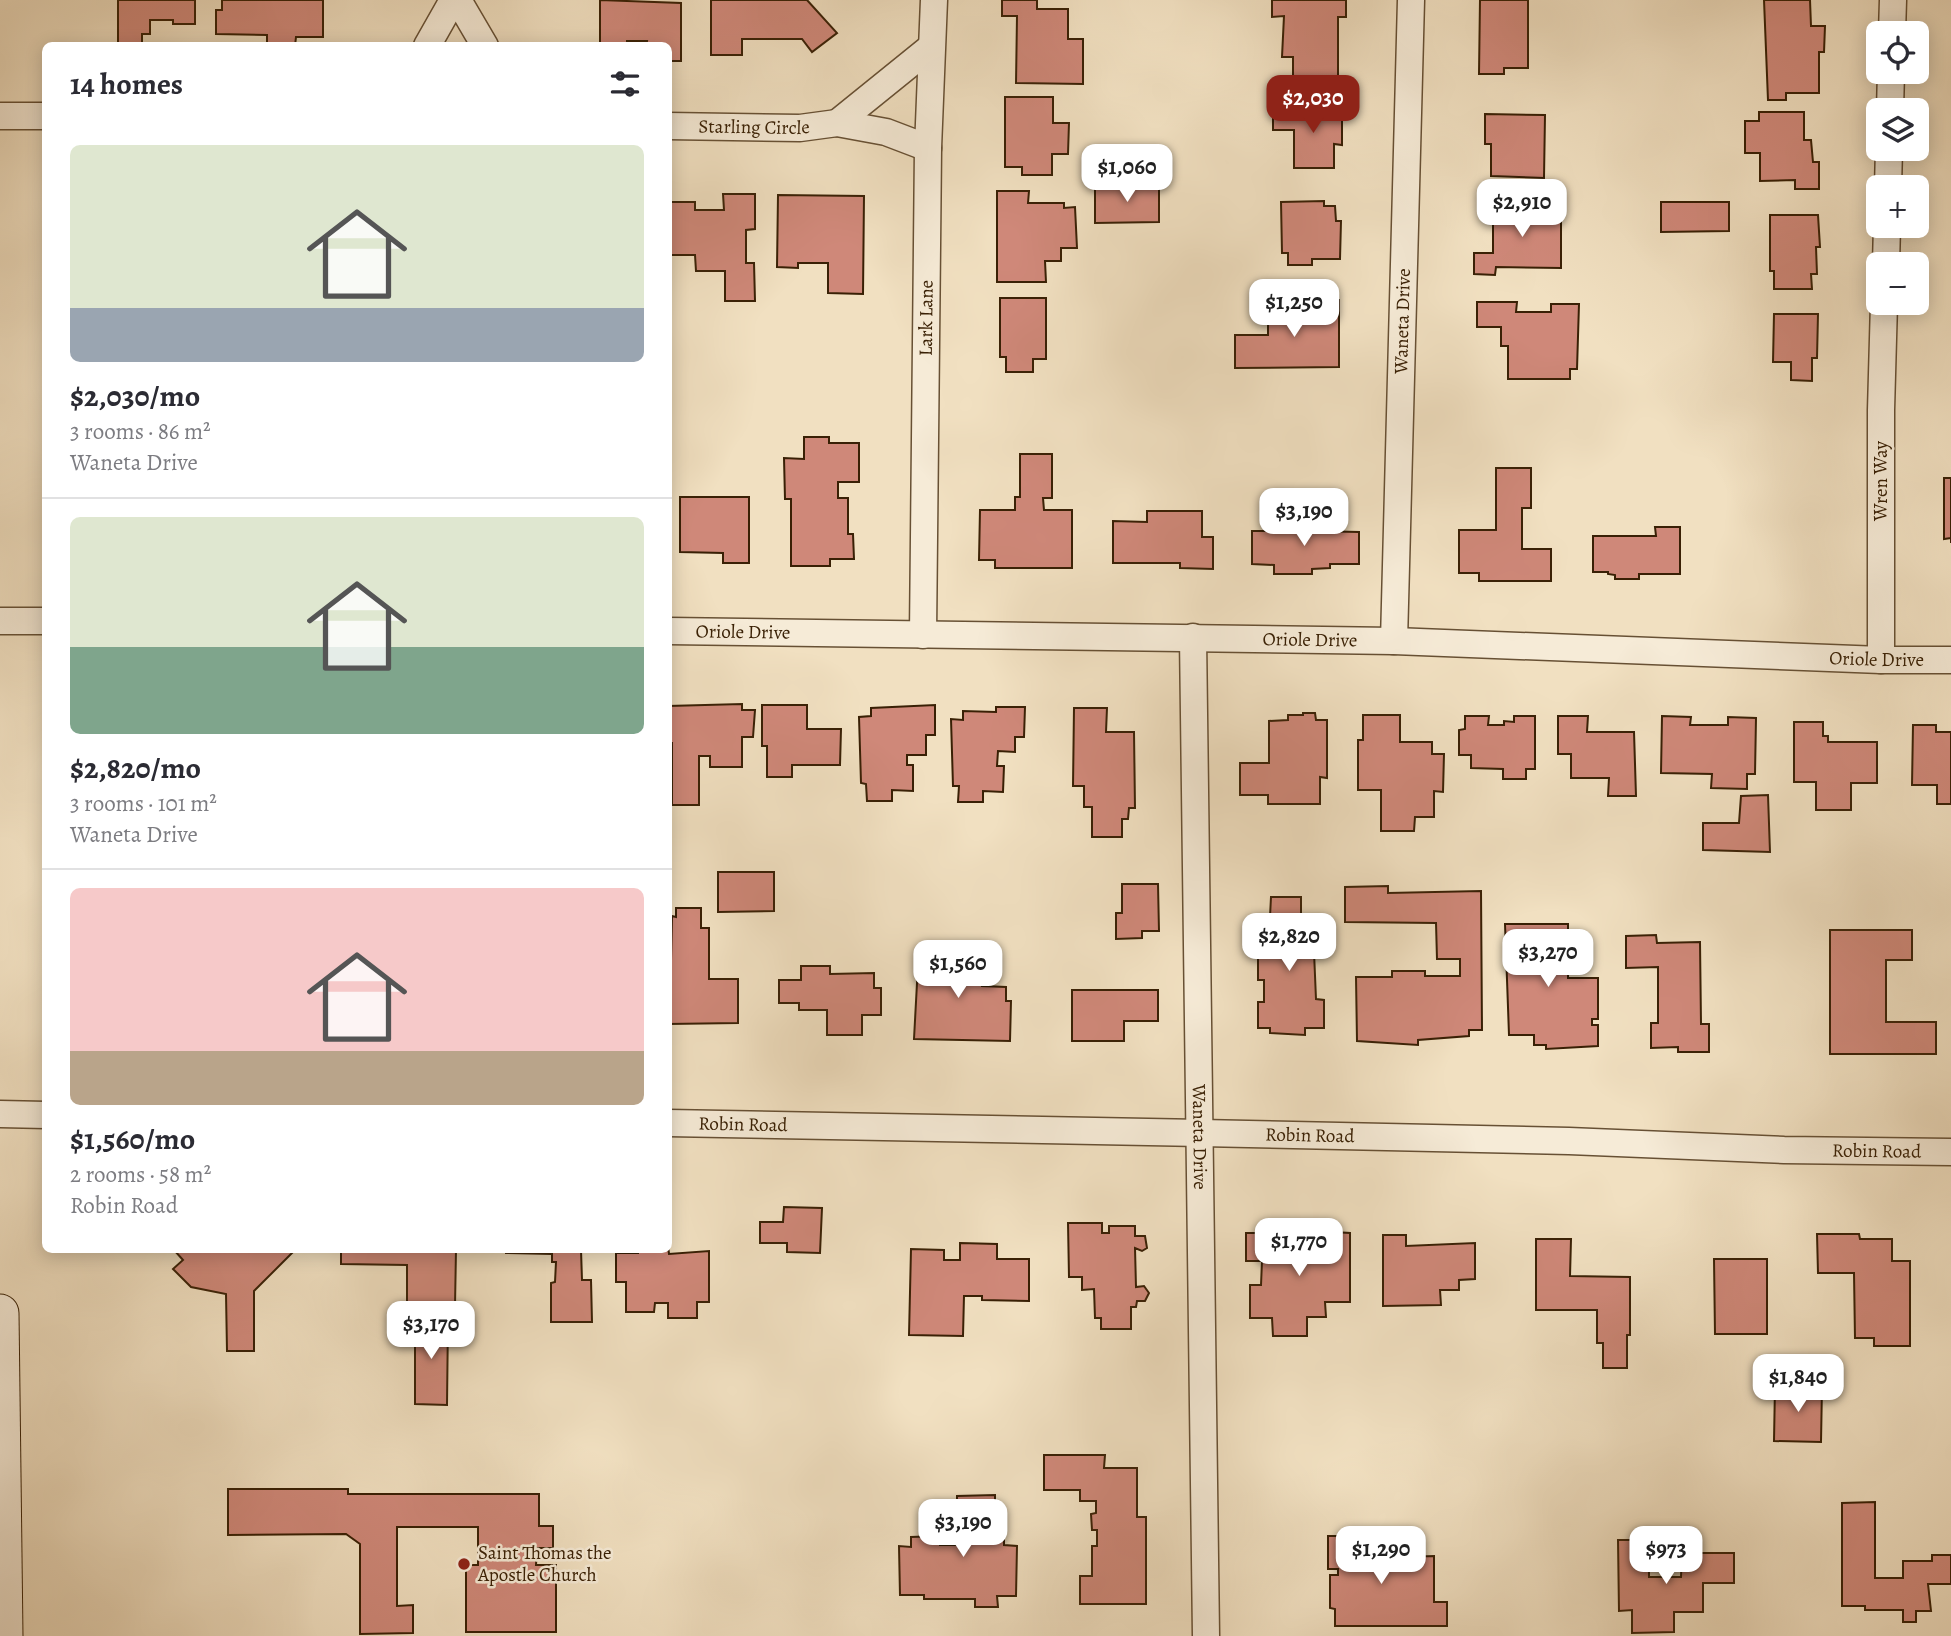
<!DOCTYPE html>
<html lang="en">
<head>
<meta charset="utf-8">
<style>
	:root { --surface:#fff; --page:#f7f7f7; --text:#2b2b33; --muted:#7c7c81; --line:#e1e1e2; --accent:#8f2418 }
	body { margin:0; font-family:Alegreya,serif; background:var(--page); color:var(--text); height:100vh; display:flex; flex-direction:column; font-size:26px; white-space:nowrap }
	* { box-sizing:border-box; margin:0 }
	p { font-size:23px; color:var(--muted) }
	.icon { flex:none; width:38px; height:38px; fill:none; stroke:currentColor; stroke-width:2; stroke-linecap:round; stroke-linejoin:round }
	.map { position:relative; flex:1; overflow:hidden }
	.sheet { position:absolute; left:42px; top:42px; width:630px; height:1211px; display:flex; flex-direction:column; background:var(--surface); border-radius:10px; box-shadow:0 4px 18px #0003 }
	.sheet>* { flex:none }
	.buttons { position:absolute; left:1866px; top:21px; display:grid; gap:14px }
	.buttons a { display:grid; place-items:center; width:63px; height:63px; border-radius:10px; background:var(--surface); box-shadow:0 4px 18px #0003; font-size:35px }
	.price { position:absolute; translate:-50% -60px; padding:0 16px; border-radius:14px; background:#fff; color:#222; font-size:23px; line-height:46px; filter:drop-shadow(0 2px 4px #0008) }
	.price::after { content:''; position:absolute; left:50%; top:42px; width:21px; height:16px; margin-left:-10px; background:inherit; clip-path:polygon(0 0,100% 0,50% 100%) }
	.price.on { background:var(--accent); color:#fff }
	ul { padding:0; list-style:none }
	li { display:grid; align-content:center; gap:14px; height:371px; padding:0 28px }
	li+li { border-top:2px solid var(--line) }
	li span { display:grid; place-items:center; height:217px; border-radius:10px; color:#555 }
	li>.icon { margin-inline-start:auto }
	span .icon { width:126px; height:126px; fill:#fffc; stroke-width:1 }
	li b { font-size:30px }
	h2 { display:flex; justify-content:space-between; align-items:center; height:84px; padding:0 28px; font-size:30px }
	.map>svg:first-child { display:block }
	.building { fill:#cf8879; stroke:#392005; stroke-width:2 }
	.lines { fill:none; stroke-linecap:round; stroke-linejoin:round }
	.street-casing { stroke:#675034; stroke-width:29 }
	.secondary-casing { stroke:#392005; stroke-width:39 }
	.street { stroke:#f6ebd7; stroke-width:26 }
	.secondary { stroke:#f6ebd7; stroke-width:37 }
	.poi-dot { fill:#8f2418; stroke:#f6ebd7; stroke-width:2.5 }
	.labels { text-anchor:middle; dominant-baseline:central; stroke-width:5; stroke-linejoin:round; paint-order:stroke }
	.street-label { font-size:19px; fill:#392005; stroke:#f6ebd7 }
	.poi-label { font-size:19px; fill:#392005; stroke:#f6ebd7; text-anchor:start }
</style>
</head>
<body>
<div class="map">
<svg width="1951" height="1636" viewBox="0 0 1951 1636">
	<rect width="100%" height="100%" fill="#f1e0c1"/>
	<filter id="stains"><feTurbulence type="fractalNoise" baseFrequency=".00286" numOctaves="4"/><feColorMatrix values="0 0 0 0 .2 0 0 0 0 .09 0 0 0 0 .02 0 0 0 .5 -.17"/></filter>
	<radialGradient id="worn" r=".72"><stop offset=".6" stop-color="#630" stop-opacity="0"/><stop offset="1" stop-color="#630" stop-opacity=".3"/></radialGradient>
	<path class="building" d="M 118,0 L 195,0 L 195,24 L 173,24 L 173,20 L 150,20 L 150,34 L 142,34 L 142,46 L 118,46 Z
		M 222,0 L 323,0 L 323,37 L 296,37 L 295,46 L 267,46 L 267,35 L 216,34 L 216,10 L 222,10 Z
		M 600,0 L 681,3 L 681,61 L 668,61 L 668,46 L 646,46 L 647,41 L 627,41 L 627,46 L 600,46 Z
		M 711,0 L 807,0 L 837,33 L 812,52 L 802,39 L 742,39 L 742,55 L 711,55 Z
		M 1002,0 L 1037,0 L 1037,9 L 1068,9 L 1068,39 L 1083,39 L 1083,84 L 1016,83 L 1017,16 L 1002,16 Z
		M 1272,0 L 1346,0 L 1346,17 L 1338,17 L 1338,78 L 1293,78 L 1293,57 L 1282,57 L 1284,16 L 1272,17 Z
		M 1480,0 L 1528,0 L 1528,68 L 1504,68 L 1504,74 L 1479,74 Z
		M 1764,0 L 1810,0 L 1811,26 L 1825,26 L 1824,52 L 1819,52 L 1819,93 L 1786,93 L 1786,100 L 1768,100 Z
		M 1005,97 L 1053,97 L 1053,123 L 1069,123 L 1068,154 L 1052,154 L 1052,175 L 1022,175 L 1022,167 L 1005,167 Z
		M 1335,105 L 1335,115 L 1342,115 L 1342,145 L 1334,144 L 1334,168 L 1294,168 L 1294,130 L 1273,130 L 1273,114 L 1307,114 L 1307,106 Z
		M 1759,112 L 1804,112 L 1804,140 L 1811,140 L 1813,162 L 1819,162 L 1819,189 L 1795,189 L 1795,180 L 1760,181 L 1760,153 L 1745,153 L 1745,121 L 1759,121 Z
		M 1485,114 L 1545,115 L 1544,178 L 1491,176 L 1491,144 L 1485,144 Z
		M 1095,186 L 1159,186 L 1159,222 L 1095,223 Z
		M 997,191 L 1029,191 L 1028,203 L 1064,203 L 1064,208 L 1075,207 L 1077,248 L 1061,248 L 1061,261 L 1045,261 L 1046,282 L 997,282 Z
		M 723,194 L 755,194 L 755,229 L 746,230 L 746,263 L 754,263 L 755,301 L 725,301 L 725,271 L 696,271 L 695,255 L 669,255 L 669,202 L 695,202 L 695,210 L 724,210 Z
		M 778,195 L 864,196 L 863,294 L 828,293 L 828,263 L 798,263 L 798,268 L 777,267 Z
		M 1324,201 L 1324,206 L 1335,206 L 1336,221 L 1341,221 L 1340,259 L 1312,259 L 1312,265 L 1288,265 L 1288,253 L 1282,253 L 1281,202 Z
		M 1661,202 L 1729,202 L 1729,231 L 1661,232 Z
		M 1493,203 L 1547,204 L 1548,219 L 1561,219 L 1561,268 L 1496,267 L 1495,275 L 1474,274 L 1474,253 L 1493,253 Z
		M 1770,215 L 1818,215 L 1820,247 L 1816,247 L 1817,274 L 1811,274 L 1812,289 L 1774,289 L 1774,271 L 1770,271 Z
		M 1000,298 L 1046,298 L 1046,359 L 1033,359 L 1033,372 L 1006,372 L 1006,357 L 1000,357 Z
		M 1300,300 L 1339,300 L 1339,367 L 1235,368 L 1235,335 L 1268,335 L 1268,311 L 1299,311 Z
		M 1477,302 L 1517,302 L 1516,312 L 1551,312 L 1551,304 L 1579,304 L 1577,369 L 1570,369 L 1570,379 L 1508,379 L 1508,346 L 1501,346 L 1501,327 L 1477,327 Z
		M 1774,314 L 1818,314 L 1817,358 L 1812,358 L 1812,381 L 1791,380 L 1791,362 L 1773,362 Z
		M 804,437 L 829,437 L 829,443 L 859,443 L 859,482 L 838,482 L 838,498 L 848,498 L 848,534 L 853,534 L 854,559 L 830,559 L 830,566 L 791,566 L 791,499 L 785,499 L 784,458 L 804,459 Z
		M 1020,454 L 1052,454 L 1052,498 L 1043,498 L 1044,510 L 1072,510 L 1072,568 L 995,568 L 995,560 L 979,560 L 980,510 L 1015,510 L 1015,497 L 1020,497 Z
		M 1496,468 L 1531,468 L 1531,508 L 1522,508 L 1522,549 L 1551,549 L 1551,581 L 1479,581 L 1479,573 L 1459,573 L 1459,530 L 1496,530 Z
		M 1944,478 L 1951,478 L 1951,543 L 1951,538 L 1944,539 Z
		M 680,497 L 749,497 L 749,563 L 723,563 L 723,553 L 680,552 Z
		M 1147,511 L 1202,511 L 1202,537 L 1213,537 L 1213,569 L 1180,568 L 1180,563 L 1113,563 L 1113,521 L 1147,522 Z
		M 1286,515 L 1311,515 L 1311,531 L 1359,532 L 1359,564 L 1330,564 L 1330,568 L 1312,569 L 1312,574 L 1274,574 L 1274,565 L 1252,564 L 1252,531 L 1286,531 Z
		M 1655,527 L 1680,527 L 1680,574 L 1639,574 L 1639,579 L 1615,579 L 1615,575 L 1608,574 L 1608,572 L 1593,572 L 1593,536 L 1656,536 Z
		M 742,704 L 742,710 L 755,710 L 753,737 L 742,737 L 742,767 L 710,767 L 710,756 L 699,756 L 699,805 L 672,805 L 672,743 L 668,743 L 668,706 Z
		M 762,705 L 807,705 L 807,729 L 841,729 L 840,765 L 792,765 L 792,777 L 767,777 L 767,746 L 762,746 Z
		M 935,705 L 935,735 L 926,735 L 926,755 L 907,755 L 907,765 L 913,765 L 913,791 L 892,790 L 892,801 L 867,801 L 866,784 L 861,783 L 859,717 L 871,716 L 871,708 Z
		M 996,707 L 1025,707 L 1024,737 L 1015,737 L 1015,752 L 998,751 L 997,766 L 1004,766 L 1003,792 L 983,791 L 983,802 L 958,802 L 959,786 L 953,786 L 951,719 L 963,720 L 963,711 L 996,712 Z
		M 1074,708 L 1107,708 L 1106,732 L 1134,732 L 1135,808 L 1129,808 L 1128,819 L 1122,819 L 1122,837 L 1092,837 L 1092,807 L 1084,807 L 1084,786 L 1073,786 Z
		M 1303,713 L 1315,713 L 1316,720 L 1327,720 L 1327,778 L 1320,777 L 1320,804 L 1268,804 L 1268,795 L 1240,795 L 1240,763 L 1269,763 L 1269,721 L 1288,720 L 1288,715 L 1303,715 Z
		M 1363,715 L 1400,715 L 1400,742 L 1432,742 L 1432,754 L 1444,754 L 1443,792 L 1434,791 L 1434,817 L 1415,817 L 1414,831 L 1381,831 L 1381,790 L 1358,790 L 1358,740 L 1363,740 Z
		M 1465,716 L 1489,716 L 1488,725 L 1504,725 L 1504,721 L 1514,722 L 1514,716 L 1535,716 L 1535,769 L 1526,769 L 1526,779 L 1503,779 L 1503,769 L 1471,768 L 1471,755 L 1459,755 L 1459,730 L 1465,729 Z
		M 1558,716 L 1588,716 L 1587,732 L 1634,732 L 1636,796 L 1608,796 L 1609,778 L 1571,778 L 1571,754 L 1558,754 Z
		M 1662,716 L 1691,717 L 1690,725 L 1728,725 L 1728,717 L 1756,718 L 1755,774 L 1747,774 L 1747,789 L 1711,788 L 1712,774 L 1661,773 Z
		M 1794,722 L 1823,722 L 1823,736 L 1828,736 L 1828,742 L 1877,742 L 1877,783 L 1851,783 L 1851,810 L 1816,810 L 1816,782 L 1794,782 Z
		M 1913,725 L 1936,725 L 1936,732 L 1951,732 L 1951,804 L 1937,804 L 1937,785 L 1912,785 Z
		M 1768,795 L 1770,852 L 1703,850 L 1703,823 L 1739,823 L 1741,796 Z
		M 718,872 L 774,872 L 774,911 L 718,912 Z
		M 1122,884 L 1158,884 L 1159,931 L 1142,931 L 1142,938 L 1116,939 L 1116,913 L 1122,913 Z
		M 1388,886 L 1388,893 L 1481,891 L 1482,1030 L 1469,1030 L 1469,1036 L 1418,1040 L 1418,1045 L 1357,1041 L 1356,977 L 1392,977 L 1392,971 L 1425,971 L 1425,976 L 1460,976 L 1460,959 L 1437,959 L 1436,923 L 1345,922 L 1345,887 Z
		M 1271,897 L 1301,897 L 1301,928 L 1313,928 L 1316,999 L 1324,1000 L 1324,1028 L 1305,1028 L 1305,1035 L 1270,1033 L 1270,1028 L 1258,1028 L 1258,1002 L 1264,1002 L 1264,980 L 1258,980 L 1258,956 L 1268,956 Z
		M 676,908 L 701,908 L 701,928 L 709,928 L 709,979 L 738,979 L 738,1023 L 668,1024 L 668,961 L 671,961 L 672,916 L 676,917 Z
		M 1505,924 L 1568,924 L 1568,978 L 1598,978 L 1598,1019 L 1592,1019 L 1592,1025 L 1598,1025 L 1598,1046 L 1546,1049 L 1546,1045 L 1534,1045 L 1534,1035 L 1509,1035 Z
		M 1830,930 L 1912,930 L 1912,960 L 1886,960 L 1886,1022 L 1936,1022 L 1936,1054 L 1830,1054 Z
		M 1656,935 L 1657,943 L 1700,942 L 1701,1024 L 1709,1024 L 1709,1052 L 1678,1052 L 1678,1047 L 1651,1048 L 1651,1023 L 1658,1023 L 1658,967 L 1626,968 L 1626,936 Z
		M 919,946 L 957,946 L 957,963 L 983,963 L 982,986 L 1006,987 L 1006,1001 L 1011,1001 L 1010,1041 L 914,1039 Z
		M 801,966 L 830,966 L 830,974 L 874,973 L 874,988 L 881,988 L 881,1015 L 862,1015 L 862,1035 L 827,1035 L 827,1010 L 799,1010 L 799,1003 L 779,1003 L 779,980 L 801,980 Z
		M 1072,990 L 1158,990 L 1158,1021 L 1124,1021 L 1124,1041 L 1072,1041 Z
		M 784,1207 L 822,1208 L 820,1253 L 787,1252 L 787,1243 L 760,1243 L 760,1222 L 783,1222 Z
		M 1068,1223 L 1102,1223 L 1102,1233 L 1109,1233 L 1109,1226 L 1135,1226 L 1135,1236 L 1145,1236 L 1147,1248 L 1142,1251 L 1135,1248 L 1136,1287 L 1144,1286 L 1149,1293 L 1145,1301 L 1137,1301 L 1136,1307 L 1131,1307 L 1131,1329 L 1101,1329 L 1101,1318 L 1095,1318 L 1094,1289 L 1082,1290 L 1082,1277 L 1069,1277 Z
		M 1298,1230 L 1350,1233 L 1350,1302 L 1325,1302 L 1326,1317 L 1307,1317 L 1307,1336 L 1273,1336 L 1272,1318 L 1250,1318 L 1250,1285 L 1261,1285 L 1262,1261 L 1246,1261 L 1246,1233 L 1284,1233 L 1284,1258 L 1298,1258 Z
		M 1817,1234 L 1859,1234 L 1860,1239 L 1892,1239 L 1892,1261 L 1910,1261 L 1910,1346 L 1874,1346 L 1874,1338 L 1855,1338 L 1854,1273 L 1818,1273 Z
		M 1383,1235 L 1406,1235 L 1406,1246 L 1475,1243 L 1475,1279 L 1459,1280 L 1459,1290 L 1440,1290 L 1441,1305 L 1383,1306 Z
		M 1536,1239 L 1571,1239 L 1570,1276 L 1630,1277 L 1630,1335 L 1627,1335 L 1627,1368 L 1603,1368 L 1603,1343 L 1597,1343 L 1597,1310 L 1536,1310 Z
		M 960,1243 L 997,1244 L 997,1259 L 1029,1259 L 1029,1301 L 982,1300 L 982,1296 L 964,1296 L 963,1336 L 909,1335 L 911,1249 L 944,1250 L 944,1260 L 960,1260 Z
		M 668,1245 L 669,1254 L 709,1251 L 709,1302 L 697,1302 L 697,1318 L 668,1318 L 668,1303 L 655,1303 L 654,1312 L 626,1312 L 626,1282 L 616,1282 L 616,1253 L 638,1253 L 638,1250 L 668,1250 Z
		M 174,1250 L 295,1250 L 254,1291 L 254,1351 L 227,1351 L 226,1294 L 191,1287 L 173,1269 L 183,1260 Z
		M 341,1250 L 456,1250 L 455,1306 L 407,1305 L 407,1265 L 341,1264 Z
		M 506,1250 L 581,1250 L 582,1280 L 591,1280 L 592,1322 L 551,1322 L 551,1283 L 555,1282 L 556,1262 L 552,1262 L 552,1254 L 506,1253 Z
		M 1714,1259 L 1767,1259 L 1767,1334 L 1715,1334 Z
		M 448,1318 L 447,1405 L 415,1404 L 415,1319 Z
		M 1775,1386 L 1822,1387 L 1821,1442 L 1774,1441 Z
		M 1044,1455 L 1105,1455 L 1104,1468 L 1137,1468 L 1137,1517 L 1146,1517 L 1146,1604 L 1080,1604 L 1080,1576 L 1092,1576 L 1092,1546 L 1097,1546 L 1097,1530 L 1092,1530 L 1091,1514 L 1096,1513 L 1096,1501 L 1080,1501 L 1080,1490 L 1044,1490 Z
		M 228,1489 L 348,1489 L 348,1494 L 539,1494 L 539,1526 L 553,1526 L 553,1548 L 537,1548 L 536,1565 L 556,1565 L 556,1632 L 466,1632 L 466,1565 L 478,1565 L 478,1527 L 397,1527 L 397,1606 L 413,1605 L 413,1633 L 360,1634 L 360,1544 L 346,1534 L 228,1535 Z
		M 995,1495 L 995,1517 L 1004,1517 L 1004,1545 L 1017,1546 L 1016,1596 L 997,1596 L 998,1607 L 975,1607 L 975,1599 L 924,1599 L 924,1595 L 900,1595 L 899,1546 L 911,1547 L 911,1537 L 940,1536 L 940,1545 L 968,1545 L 968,1534 L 957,1534 L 957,1496 Z
		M 1875,1502 L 1875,1578 L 1903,1578 L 1903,1561 L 1932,1561 L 1932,1555 L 1951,1555 L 1951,1584 L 1928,1584 L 1931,1611 L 1916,1611 L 1916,1622 L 1903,1622 L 1903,1610 L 1865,1610 L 1865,1606 L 1842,1606 L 1842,1503 Z
		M 1328,1536 L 1378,1536 L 1378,1550 L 1403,1550 L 1403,1557 L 1434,1556 L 1434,1602 L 1447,1602 L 1447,1626 L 1335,1626 L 1335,1609 L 1330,1608 L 1330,1575 L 1338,1575 L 1338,1569 L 1328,1569 Z
		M 1618,1540 L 1649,1540 L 1649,1577 L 1681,1577 L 1682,1553 L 1734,1553 L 1734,1583 L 1703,1583 L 1703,1612 L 1674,1612 L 1674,1632 L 1632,1633 L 1632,1610 L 1619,1611 Z"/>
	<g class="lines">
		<g class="street-casing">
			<g id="street">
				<path d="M 458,0 L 485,46"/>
				<path d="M 1892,33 L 1893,0"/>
				<path d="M 427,46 L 453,0"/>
				<path d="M 1890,110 L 1891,72"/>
				<path d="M 0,116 L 46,116"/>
				<path d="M 837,123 L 931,47"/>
				<path id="s1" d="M 668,126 L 800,128 L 837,123 L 886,132 L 928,148"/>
				<path d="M 1888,187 L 1889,149"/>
				<path d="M 1886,264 L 1887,226"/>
				<path d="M 0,621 L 46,621"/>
				<path id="s2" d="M 668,631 L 1394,641 L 1881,660 L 1951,660"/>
				<path id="s3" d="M 923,635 L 928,148 L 934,0"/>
				<path id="s4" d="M 1193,637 L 1206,1636"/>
				<path id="s5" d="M 1394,641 L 1411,0"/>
				<path d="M 1881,660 L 1881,410 L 1884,303"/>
				<path d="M 0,1114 L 46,1115"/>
				<path id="s6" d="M 668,1123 L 1201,1133 L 1569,1141 L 1784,1150 L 1951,1152"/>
			</g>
		</g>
		<g class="secondary-casing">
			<path id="secondary" d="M 0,1313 L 4,1636"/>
		</g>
		<use href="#street" class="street"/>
		<use href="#secondary" class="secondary"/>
	</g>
	<circle class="poi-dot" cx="464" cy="1564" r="7"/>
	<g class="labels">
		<g class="street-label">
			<text stroke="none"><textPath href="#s1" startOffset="86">Starling Circle</textPath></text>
			<text stroke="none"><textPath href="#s3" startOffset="317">Lark Lane</textPath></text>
			<text stroke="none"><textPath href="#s5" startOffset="320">Waneta Drive</textPath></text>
			<text transform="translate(1881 481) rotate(-90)">Wren Way</text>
			<text stroke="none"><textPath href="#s2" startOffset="75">Oriole Drive</textPath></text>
			<text stroke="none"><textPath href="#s2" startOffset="642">Oriole Drive</textPath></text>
			<text stroke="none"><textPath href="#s2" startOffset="1209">Oriole Drive</textPath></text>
			<text stroke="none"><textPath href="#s6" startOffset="75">Robin Road</textPath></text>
			<text stroke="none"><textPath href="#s6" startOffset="642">Robin Road</textPath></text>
			<text stroke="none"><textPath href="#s4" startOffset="500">Waneta Drive</textPath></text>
			<text stroke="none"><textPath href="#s6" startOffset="1209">Robin Road</textPath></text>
		</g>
		<g class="poi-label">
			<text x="478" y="1553">Saint Thomas the<tspan x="478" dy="22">Apostle Church</tspan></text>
		</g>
	</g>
	<rect width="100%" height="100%" filter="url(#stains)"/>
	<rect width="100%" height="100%" fill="url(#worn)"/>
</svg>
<div class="buttons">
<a><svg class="icon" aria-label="locate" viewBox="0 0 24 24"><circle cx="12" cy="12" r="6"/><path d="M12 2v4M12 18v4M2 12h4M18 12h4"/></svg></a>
<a><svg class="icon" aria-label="layers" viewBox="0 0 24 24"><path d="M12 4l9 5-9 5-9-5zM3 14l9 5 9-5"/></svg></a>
<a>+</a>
<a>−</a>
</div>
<b class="price on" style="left:1313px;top:135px">$2,030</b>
<b class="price" style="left:1127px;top:204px">$1,060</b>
<b class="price" style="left:1522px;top:239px">$2,910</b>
<b class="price" style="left:1294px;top:339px">$1,250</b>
<b class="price" style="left:1304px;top:548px">$3,190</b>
<b class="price" style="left:1289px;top:973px">$2,820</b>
<b class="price" style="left:1548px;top:989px">$3,270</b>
<b class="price" style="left:958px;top:1000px">$1,560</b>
<b class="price" style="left:1299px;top:1278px">$1,770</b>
<b class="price" style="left:431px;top:1361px">$3,170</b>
<b class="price" style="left:1798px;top:1414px">$1,840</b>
<b class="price" style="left:963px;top:1559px">$3,190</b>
<b class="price" style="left:1381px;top:1586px">$1,290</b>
<b class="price" style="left:1666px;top:1586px">$973</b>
<section class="sheet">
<h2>14 homes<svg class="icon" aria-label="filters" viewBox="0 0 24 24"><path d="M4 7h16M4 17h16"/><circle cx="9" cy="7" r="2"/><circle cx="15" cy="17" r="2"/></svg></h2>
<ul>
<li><span style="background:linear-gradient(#dfe7d0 75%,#9aa5b1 0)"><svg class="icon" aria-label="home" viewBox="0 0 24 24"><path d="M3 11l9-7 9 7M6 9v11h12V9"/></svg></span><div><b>$2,030/mo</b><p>3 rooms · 86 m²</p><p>Waneta Drive</p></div></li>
<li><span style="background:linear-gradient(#dfe7d0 60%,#7fa58c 0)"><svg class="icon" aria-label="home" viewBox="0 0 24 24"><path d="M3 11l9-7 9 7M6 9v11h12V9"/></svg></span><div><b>$2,820/mo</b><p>3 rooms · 101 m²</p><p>Waneta Drive</p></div></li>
<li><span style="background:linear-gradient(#f6c9c9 75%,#b9a48a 0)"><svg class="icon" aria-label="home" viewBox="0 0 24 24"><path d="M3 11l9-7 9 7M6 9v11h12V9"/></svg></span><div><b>$1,560/mo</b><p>2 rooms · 58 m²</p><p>Robin Road</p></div></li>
</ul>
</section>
</div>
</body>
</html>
